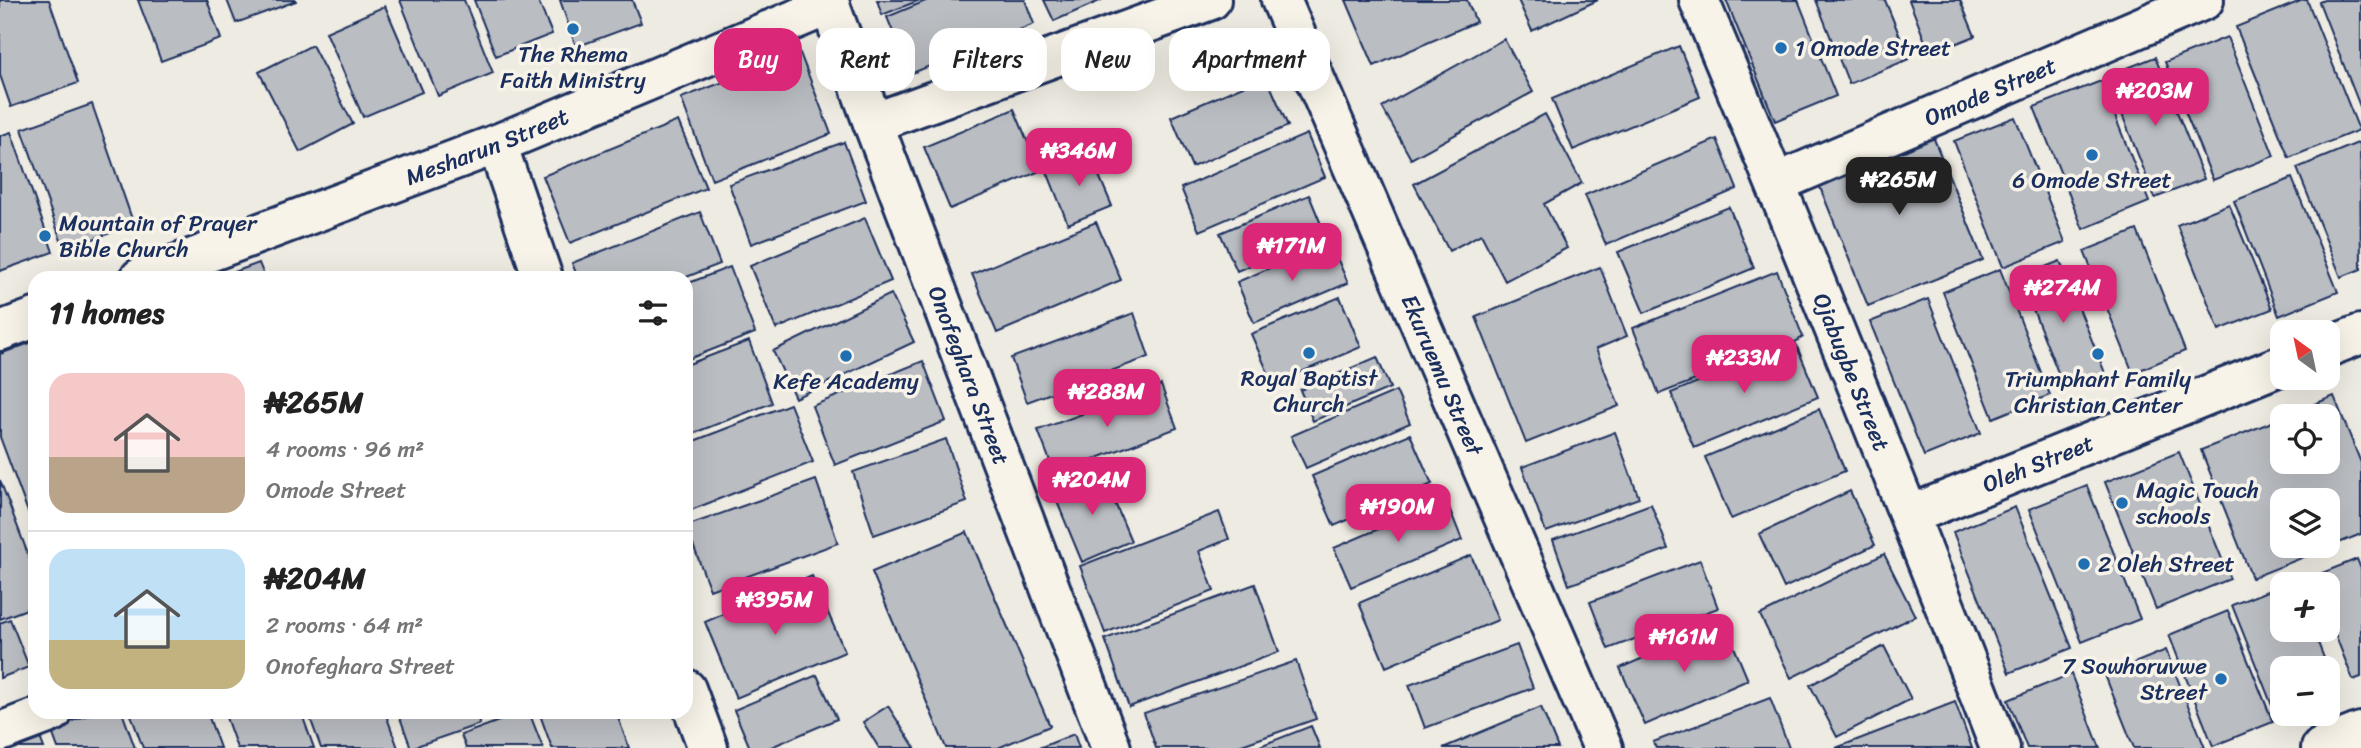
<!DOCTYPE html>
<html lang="en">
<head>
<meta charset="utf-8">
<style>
	:root { --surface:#fff; --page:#f6f6f6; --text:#222; --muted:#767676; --line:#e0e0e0; --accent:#db2777 }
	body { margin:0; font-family:Sriracha,sans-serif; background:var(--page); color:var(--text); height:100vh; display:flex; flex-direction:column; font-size:26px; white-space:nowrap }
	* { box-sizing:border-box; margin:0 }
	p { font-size:23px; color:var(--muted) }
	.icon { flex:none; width:38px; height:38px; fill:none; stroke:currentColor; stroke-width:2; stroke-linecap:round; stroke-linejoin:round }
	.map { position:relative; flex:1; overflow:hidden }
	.details { position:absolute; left:28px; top:271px; width:665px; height:448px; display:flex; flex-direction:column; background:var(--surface); border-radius:21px; box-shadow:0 7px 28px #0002 }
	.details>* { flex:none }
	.top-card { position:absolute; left:714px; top:28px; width:665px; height:63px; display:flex; gap:14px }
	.needle { width:46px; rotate:327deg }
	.controls { position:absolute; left:2270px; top:320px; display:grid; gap:14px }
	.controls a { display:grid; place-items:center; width:70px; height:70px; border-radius:14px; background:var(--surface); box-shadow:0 7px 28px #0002; font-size:35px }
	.price { position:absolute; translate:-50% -60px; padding:0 16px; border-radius:14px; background:var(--accent); color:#fff; font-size:23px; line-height:46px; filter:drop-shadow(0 2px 4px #0008) }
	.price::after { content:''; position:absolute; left:50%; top:42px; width:21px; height:16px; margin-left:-10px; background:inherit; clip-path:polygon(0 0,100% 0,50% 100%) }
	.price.on { background:#222; color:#fff }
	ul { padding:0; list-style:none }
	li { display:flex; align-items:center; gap:21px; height:175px; padding:0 21px }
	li+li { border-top:2px solid var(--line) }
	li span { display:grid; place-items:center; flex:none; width:196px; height:140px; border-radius:21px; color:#555 }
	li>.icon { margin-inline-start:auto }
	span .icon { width:84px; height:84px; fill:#fffc; stroke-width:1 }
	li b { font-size:30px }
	h2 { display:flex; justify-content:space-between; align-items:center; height:84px; padding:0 21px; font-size:30px }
	.pill { padding:0 24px; border-radius:21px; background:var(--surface); box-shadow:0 7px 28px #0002; font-size:24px; line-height:63px }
	.pill.on { background:var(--accent); color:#fff }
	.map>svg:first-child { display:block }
	.building { fill:#babdc2; stroke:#1b2f5e; stroke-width:2; fill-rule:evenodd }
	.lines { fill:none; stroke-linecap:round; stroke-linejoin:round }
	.street-casing { stroke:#1b2f5e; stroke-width:44 }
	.street { stroke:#f7f3e8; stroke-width:38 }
	.poi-dot { fill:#1f6fb2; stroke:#f7f3e8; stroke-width:2.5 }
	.labels { text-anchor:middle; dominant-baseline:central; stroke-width:7; stroke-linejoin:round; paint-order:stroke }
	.poi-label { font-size:23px; fill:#1b2f5e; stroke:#f7f3e8 }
	.street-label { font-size:23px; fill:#1b2f5e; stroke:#f7f3e8 }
</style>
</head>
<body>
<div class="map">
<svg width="2361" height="748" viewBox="0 0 2361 748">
	<rect width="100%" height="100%" fill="#eeebe2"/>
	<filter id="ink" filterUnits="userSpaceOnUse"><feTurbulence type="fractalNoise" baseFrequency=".0143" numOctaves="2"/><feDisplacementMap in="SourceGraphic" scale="14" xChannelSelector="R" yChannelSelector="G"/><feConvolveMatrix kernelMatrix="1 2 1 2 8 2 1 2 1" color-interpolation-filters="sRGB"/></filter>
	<g filter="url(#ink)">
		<path class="building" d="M 0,0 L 49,0 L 78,83 L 11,107 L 0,75 Z
			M 138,0 L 207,0 L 221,39 L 161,61 Z
			M 227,0 L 296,0 L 296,1 L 236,23 Z
			M 400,0 L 464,0 L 493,73 L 438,96 Z
			M 474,0 L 538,0 L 552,34 L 496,56 Z
			M 560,0 L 632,0 L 641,23 L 576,47 Z
			M 877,0 L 920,0 L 882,15 Z
			M 928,0 L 1025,0 L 1034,24 L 910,74 L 887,17 Z
			M 1044,0 L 1102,0 L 1054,21 Z
			M 1346,0 L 1467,0 L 1476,22 L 1374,66 Z
			M 1518,0 L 1598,0 L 1532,31 Z
			M 1726,0 L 1798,0 L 1836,96 L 1775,121 Z
			M 1816,0 L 1885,0 L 1909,59 L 1849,84 Z
			M 1909,0 L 1960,0 L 1975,36 L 1930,54 Z
			M 2303,0 L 2307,0 L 2359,130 L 2289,158 L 2236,27 Z
			M 2324,0 L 2361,0 L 2361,109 L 2319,2 Z
			M 385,6 L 422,92 L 363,117 L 326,32 Z
			M 2227,37 L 2274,156 L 2213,180 L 2165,62 Z
			M 1504,39 L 1533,92 L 1411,159 L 1382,107 Z
			M 312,45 L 353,124 L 300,152 L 259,72 Z
			M 1679,46 L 1700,97 L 1573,150 L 1552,99 Z
			M 800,53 L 831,134 L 712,180 L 681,98 Z
			M 2155,57 L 2204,179 L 2155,198 L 2107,76 Z
			M 1266,76 L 1288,126 L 1192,167 L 1171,117 Z
			M 2101,81 L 2149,202 L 2083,229 L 2034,107 Z
			M 92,104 L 134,225 L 64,249 L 22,129 Z
			M 1014,109 L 1040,171 L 950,209 L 924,147 Z
			M 1545,114 L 1582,183 L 1544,204 L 1567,248 L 1505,281 L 1481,234 L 1449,251 L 1414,184 Z
			M 2015,117 L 2065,242 L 2003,267 L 1954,141 Z
			M 678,121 L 706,188 L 570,243 L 543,176 Z
			M 1930,129 L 1983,260 L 1868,306 L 1815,175 Z
			M 11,132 L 53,252 L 0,271 L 0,136 Z
			M 1307,134 L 1325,177 L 1199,231 L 1181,188 Z
			M 1717,139 L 1737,189 L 1606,245 L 1585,195 Z
			M 844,142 L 866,201 L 751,244 L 729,184 Z
			M 2360,142 L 2361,269 L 2341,277 L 2297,168 Z
			M 1089,152 L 1112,206 L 1068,224 L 1046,169 Z
			M 2292,178 L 2338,292 L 2279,316 L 2234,201 Z
			M 1309,195 L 1325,234 L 1237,271 L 1220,233 Z
			M 2229,204 L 2272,309 L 2219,330 L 2177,225 Z
			M 1729,207 L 1754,268 L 1644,313 L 1618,252 Z
			M 700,212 L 720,264 L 684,278 L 578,278 L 572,263 Z
			M 865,218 L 891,281 L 776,329 L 750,266 Z
			M 1096,222 L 1121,280 L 997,333 L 972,274 Z
			M 2137,230 L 2185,351 L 2133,373 L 2084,251 Z
			M 1330,242 L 1348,283 L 1254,323 L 1237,282 Z
			M 2060,261 L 2105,373 L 2065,390 L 2020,277 Z
			M 259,263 L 265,278 L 218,278 Z
			M 730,267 L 755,333 L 686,360 L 686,284 Z
			M 1600,267 L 1627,336 L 1596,349 L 1619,406 L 1526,443 L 1476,317 Z
			M 2000,269 L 2050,395 L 1993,418 L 1943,292 Z
			M 1777,271 L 1803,337 L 1795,342 L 1659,394 L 1633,328 Z
			M 891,294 L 914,342 L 795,398 L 773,351 Z
			M 1340,297 L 1361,347 L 1273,384 L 1251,334 Z
			M 1928,299 L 1981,433 L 1924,456 L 1870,322 Z
			M 1134,313 L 1149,357 L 1027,402 L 1011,358 Z
			M 35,341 L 35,510 L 28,512 L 0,437 L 0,354 Z
			M 749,341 L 772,403 L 686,436 L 686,365 Z
			M 1795,342 L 1818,397 L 1694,448 L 1671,393 Z
			M 1377,357 L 1390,388 L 1313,421 L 1300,390 Z
			M 923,361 L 946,421 L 835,465 L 812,406 Z
			M 1161,385 L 1177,428 L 1055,474 L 1038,430 Z
			M 1396,391 L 1410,423 L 1306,468 L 1291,436 Z
			M 2334,396 L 2361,463 L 2361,534 L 2252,578 L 2201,450 L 2282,418 L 2282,462 L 2328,462 L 2328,416 L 2285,416 ZM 2282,500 L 2328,500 L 2328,546 L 2282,546 Z
			M 790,404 L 813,462 L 686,512 L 686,444 Z
			M 1819,409 L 1845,471 L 1731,519 L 1705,457 Z
			M 1615,432 L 1639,498 L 1546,532 L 1522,467 Z
			M 1410,434 L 1432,484 L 1334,526 L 1312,476 Z
			M 946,439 L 967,502 L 874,535 L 853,472 Z
			M 2179,452 L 2230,579 L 2156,609 L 2105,482 Z
			M 1102,472 L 1131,541 L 1082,562 L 1053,492 Z
			M 0,480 L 35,573 L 35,606 L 0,619 Z
			M 816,480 L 838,543 L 710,590 L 686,526 Z
			M 2087,486 L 2140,619 L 2082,642 L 2029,509 Z
			M 1850,491 L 1875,545 L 1784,588 L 1759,534 Z
			M 1446,500 L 1462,540 L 1351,587 L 1334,548 Z
			M 1651,504 L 1668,549 L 1569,585 L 1553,540 Z
			M 2015,507 L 2072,648 L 2009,673 L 1953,532 Z
			M 1219,512 L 1229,539 L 1199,551 L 1214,591 L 1105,633 L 1080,566 Z
			M 967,532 L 1050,726 L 998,748 L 946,748 L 872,572 Z
			M 1884,554 L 1915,616 L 1791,678 L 1760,615 Z
			M 1471,555 L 1498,620 L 1386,667 L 1359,603 Z
			M 2357,559 L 2361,569 L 2361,677 L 2353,680 L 2328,616 L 2328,584 L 2315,584 L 2312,577 Z
			M 1700,560 L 1718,608 L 1608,649 L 1590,602 Z
			M 812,576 L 845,652 L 736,698 L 705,622 Z
			M 1255,584 L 1279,652 L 1129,707 L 1105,639 Z
			M 2282,585 L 2282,630 L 2313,630 L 2338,694 L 2328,698 L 2328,668 L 2282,668 L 2282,714 L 2288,714 L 2277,718 L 2232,605 Z
			M 2228,611 L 2273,722 L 2213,746 L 2169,635 Z
			M 10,619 L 29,667 L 0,678 L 0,623 Z
			M 1724,623 L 1748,680 L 1645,725 L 1620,668 Z
			M 1517,645 L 1533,688 L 1425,728 L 1409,685 Z
			M 1884,646 L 1911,699 L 1837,737 L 1810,685 Z
			M 2166,650 L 2205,748 L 2134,748 L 2105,675 Z
			M 1296,661 L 1316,719 L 1233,748 L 1156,748 L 1144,713 Z
			M 2071,674 L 2100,748 L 2027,748 L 2008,700 Z
			M 817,675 L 837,719 L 769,748 L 750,748 L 734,710 Z
			M 1770,698 L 1789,748 L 1656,748 L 1653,742 Z
			M 1955,702 L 1972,748 L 1836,748 Z
			M 888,706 L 915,748 L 879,748 L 863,722 Z
			M 1541,707 L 1558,748 L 1443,748 Z
			M 96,712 L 122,712 L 135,748 L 58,748 L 51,729 Z
			M 130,712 L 207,712 L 220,748 L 143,748 Z
			M 224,712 L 301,712 L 314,748 L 237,748 Z
			M 308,712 L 385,712 L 398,748 L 321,748 Z
			M 398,712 L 475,712 L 480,724 L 411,748 Z
			M 496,712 L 522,712 L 499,721 Z
			M 523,712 L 529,712 L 543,748 L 466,748 L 461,735 Z
			M 539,712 L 616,712 L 629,748 L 552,748 Z
			M 1311,726 L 1320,748 L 1255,748 Z
			M 1074,734 L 1079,748 L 1039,748 Z
			M 39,735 L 44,748 L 4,748 Z"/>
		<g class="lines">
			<g class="street-casing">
				<g id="street">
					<path id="s1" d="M 828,0 L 873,123 L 1111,748"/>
					<path id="s2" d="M 1281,0 L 1603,748"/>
					<path id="s3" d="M 1699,0 C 1803,248 1903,497 2000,748"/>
					<path d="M 873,123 L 1211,0"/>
					<path d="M 497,144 L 543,278"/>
					<path id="s4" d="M 1776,183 L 2204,0"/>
					<path id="s5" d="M 140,278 L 497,144 L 830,5"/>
					<path d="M 0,331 L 35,318"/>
					<path d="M 2328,347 L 2361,334"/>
					<path id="s6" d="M 1910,515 L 2282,365"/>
					<path d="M 686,689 L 708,748"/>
					<path d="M 0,732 L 53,712"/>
					<path d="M 2321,748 L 2361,732"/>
				</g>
			</g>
			<use href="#street" class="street"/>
		</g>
	</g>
	<g class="poi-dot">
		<circle cx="573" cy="29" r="7"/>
		<circle cx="1781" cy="48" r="7"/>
		<circle cx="2092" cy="155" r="7"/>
		<circle cx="45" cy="236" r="7"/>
		<circle cx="1309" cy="353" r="7"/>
		<circle cx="2098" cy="354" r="7"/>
		<circle cx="846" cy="356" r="7"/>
		<circle cx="2122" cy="503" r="7"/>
		<circle cx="2084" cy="564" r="7"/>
		<circle cx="2221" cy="679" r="7"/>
	</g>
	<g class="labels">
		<g class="poi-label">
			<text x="1795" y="48" text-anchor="start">1 Omode Street</text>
			<text x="573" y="54">The Rhema<tspan x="573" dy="26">Faith Ministry</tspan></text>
			<text x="2092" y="180">6 Omode Street</text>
			<text x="59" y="223" text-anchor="start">Mountain of Prayer<tspan x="59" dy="26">Bible Church</tspan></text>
			<text x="1309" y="378">Royal Baptist<tspan x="1309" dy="26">Church</tspan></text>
			<text x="2098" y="379">Triumphant Family<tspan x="2098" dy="26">Christian Center</tspan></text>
			<text x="846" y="381">Kefe Academy</text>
			<text x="2136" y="490" text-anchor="start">Magic Touch<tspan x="2136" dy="26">schools</tspan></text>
			<text x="2098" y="564" text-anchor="start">2 Oleh Street</text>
			<text x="2207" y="666" text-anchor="end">7 Sowhoruvwe<tspan x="2207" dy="26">Street</tspan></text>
		</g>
		<g class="street-label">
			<text stroke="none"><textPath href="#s4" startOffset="233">Omode Street</textPath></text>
			<text stroke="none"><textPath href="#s5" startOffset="371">Mesharun Street</textPath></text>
			<text stroke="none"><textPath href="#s3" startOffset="402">Ojabugbe Street</textPath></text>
			<text stroke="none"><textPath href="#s1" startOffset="401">Onofeghara Street</textPath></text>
			<text stroke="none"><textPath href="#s2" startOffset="408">Ekuruemu Street</textPath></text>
			<text stroke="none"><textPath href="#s6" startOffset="138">Oleh Street</textPath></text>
		</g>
	</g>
</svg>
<div class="controls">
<a><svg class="needle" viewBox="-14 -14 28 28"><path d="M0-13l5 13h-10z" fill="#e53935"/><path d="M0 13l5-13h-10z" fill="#767676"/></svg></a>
<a><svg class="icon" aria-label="locate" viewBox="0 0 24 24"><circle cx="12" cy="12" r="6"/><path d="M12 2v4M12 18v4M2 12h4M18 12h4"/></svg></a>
<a><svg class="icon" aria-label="layers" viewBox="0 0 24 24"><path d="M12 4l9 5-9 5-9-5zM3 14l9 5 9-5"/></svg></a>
<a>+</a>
<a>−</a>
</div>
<b class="price" style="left:2155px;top:128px">₦203M</b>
<b class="price" style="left:1079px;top:188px">₦346M</b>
<b class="price on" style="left:1899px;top:217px">₦265M</b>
<b class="price" style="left:1292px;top:283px">₦171M</b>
<b class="price" style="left:2063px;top:325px">₦274M</b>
<b class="price" style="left:1744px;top:395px">₦233M</b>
<b class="price" style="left:1107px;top:429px">₦288M</b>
<b class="price" style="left:1092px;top:517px">₦204M</b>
<b class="price" style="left:1398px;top:544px">₦190M</b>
<b class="price" style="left:775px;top:637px">₦395M</b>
<b class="price" style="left:1684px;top:674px">₦161M</b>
<div class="top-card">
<a class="pill on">Buy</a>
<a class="pill">Rent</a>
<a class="pill">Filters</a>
<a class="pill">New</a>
<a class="pill">Apartment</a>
</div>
<section class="details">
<h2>11 homes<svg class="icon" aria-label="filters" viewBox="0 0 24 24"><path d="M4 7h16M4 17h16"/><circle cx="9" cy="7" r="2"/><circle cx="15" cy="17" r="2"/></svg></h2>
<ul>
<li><span style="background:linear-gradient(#f6c9c9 60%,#b9a48a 0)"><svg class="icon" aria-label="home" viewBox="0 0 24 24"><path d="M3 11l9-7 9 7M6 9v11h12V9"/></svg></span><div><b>₦265M</b><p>4 rooms · 96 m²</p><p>Omode Street</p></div></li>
<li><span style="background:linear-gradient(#bfe0f5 65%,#c2b280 0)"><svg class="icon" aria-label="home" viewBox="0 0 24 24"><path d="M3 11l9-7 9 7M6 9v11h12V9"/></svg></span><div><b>₦204M</b><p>2 rooms · 64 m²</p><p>Onofeghara Street</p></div></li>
</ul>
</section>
</div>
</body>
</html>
